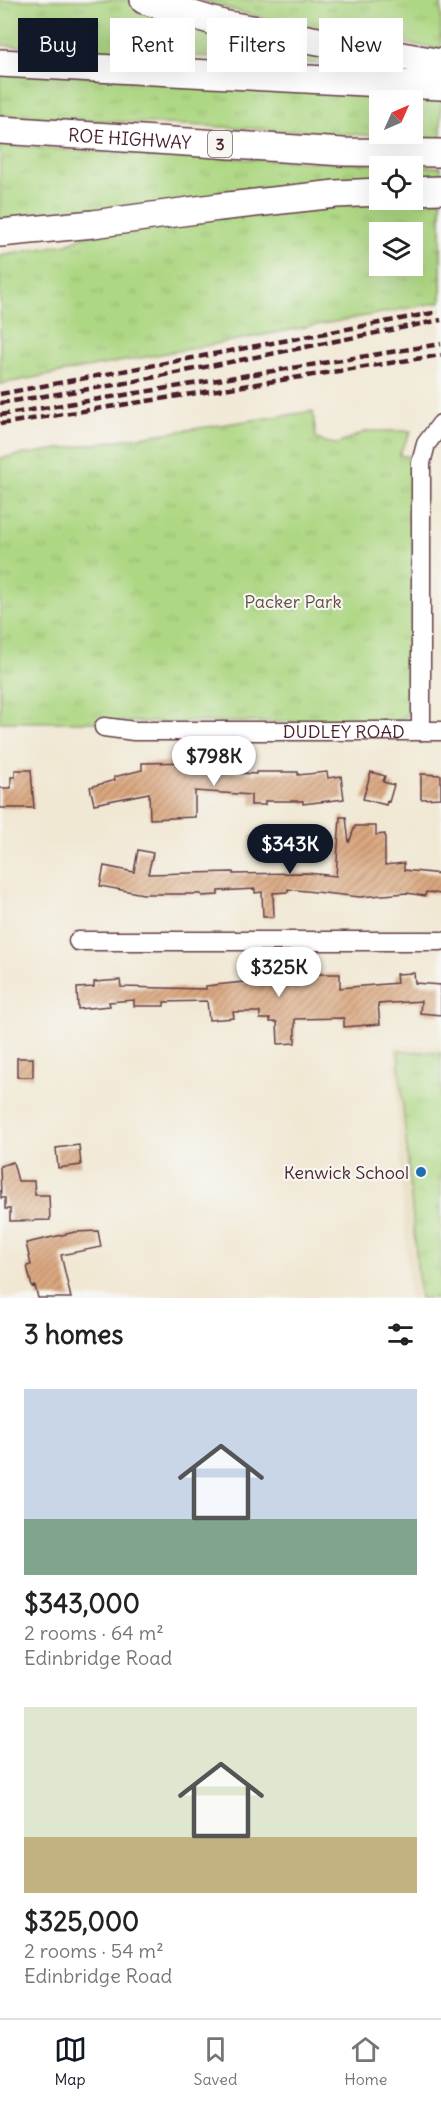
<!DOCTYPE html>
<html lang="en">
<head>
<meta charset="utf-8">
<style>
	:root { --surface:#fff; --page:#f6f6f6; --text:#222; --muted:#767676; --line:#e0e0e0; --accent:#111827 }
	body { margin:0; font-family:Delius,sans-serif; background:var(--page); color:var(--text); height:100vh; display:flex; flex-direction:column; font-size:22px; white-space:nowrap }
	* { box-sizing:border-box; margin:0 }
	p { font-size:20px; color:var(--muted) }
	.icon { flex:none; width:33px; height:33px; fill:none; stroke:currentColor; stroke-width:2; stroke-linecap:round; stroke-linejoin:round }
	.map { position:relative; height:1298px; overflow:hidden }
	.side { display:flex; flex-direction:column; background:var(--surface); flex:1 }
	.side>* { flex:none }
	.banner { position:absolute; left:18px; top:18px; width:405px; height:54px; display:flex; gap:12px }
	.needle { width:39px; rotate:45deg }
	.buttons { position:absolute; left:369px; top:90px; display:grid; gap:12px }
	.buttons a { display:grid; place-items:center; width:54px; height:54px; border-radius:0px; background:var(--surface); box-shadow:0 6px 24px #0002; font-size:30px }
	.price { position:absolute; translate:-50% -51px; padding:0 14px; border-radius:21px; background:#fff; color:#222; font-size:20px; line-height:39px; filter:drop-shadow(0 2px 3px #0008) }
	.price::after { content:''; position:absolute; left:50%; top:36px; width:18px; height:14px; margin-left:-9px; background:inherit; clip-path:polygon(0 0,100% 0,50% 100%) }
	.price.active { background:var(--accent); color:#fff }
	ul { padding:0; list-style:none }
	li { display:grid; align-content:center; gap:12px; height:318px; padding:0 24px }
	li span { display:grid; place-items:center; height:186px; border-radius:0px; color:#555 }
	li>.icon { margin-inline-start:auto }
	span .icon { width:108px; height:108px; fill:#fffc; stroke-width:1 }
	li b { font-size:26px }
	h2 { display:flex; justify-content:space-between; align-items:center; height:72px; padding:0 24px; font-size:26px }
	.tag { padding:0 21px; border-radius:0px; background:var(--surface); box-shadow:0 6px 24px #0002; font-size:21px; line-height:54px }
	.tag.active { background:var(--accent); color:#fff }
	.tab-bar { display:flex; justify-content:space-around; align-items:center; height:84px; border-top:2px solid var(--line); background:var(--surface); font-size:16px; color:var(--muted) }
	.tab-bar a { display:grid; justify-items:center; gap:3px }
	.tab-bar .active { color:var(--accent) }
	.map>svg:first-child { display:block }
	.built { fill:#e7daba }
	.grass { fill:url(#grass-tufts); stroke:#7c7b57; stroke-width:1.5; fill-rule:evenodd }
	.building { fill:url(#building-hatch) }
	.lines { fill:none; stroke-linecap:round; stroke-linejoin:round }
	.minor-casing { stroke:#633d44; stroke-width:21 }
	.highway-casing { stroke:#633d44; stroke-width:30 }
	.minor { stroke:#fff; stroke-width:18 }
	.highway { stroke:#fff; stroke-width:27 }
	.rail { stroke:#4a1f2b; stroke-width:4.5; stroke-dasharray:9 4.5; stroke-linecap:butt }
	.poi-dot { fill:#1f6fb2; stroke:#f6f6f2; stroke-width:2 }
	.labels { text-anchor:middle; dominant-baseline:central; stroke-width:4.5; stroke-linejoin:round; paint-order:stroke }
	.shield { fill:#f6f6f2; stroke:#7e6067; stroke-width:1.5 }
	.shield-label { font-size:16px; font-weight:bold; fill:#4a1f2b }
	.street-label { font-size:18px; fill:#4a1f2b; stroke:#f6f6f2 }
	.park-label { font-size:18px; fill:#634d41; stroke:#f6f6f2 }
	.poi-label { font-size:18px; fill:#4a1f2b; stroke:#f6f6f2; text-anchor:end }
</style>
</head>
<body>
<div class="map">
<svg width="441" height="1298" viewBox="0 0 441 1298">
	<defs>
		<pattern id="grass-tufts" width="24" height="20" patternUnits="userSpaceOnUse" patternTransform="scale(1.5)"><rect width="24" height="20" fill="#aed783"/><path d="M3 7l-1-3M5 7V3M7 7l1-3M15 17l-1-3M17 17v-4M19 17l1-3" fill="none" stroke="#97b871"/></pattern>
		<pattern id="building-hatch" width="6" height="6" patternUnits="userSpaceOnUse" patternTransform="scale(1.5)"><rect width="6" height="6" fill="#daa880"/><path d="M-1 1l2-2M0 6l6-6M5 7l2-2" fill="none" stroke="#b38869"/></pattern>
	</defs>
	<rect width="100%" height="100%" fill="#f6f6f2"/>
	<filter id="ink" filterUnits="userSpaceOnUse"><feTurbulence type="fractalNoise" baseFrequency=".0167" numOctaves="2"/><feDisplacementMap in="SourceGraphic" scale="12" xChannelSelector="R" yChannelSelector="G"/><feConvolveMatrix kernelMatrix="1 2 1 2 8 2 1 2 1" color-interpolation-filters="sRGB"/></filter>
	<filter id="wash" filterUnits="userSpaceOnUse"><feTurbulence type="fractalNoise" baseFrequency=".008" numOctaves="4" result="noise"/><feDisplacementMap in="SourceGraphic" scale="24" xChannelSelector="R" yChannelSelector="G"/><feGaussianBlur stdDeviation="1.35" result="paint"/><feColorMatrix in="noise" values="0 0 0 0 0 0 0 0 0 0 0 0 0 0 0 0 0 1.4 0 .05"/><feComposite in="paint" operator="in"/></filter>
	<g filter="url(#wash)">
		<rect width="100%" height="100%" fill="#f1e8d4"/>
		<path class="built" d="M 393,1046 L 441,1046 L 441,1298 L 409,1298 Z"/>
		<path class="grass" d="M 0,0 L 131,0 L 413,69 L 0,45 Z
			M 198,0 L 441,0 L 441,49 L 279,23 Z
			M 0,71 L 441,97 L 441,139 L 0,115 ZM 380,100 L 412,100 L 412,134 L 380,134 Z
			M 0,145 L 128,154 L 441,167 L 441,183 L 413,184 L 412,166 L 380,166 L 379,185 L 0,227 Z
			M 441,200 L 441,302 L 0,384 L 0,256 L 67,244 L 85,236 L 301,206 ZM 380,232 L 412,232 L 412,266 L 380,266 Z
			M 313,411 L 316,439 L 328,443 L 338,444 L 367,431 L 411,431 L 399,455 L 413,457 L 413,711 L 397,722 L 0,722 L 0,458 Z
			M 398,1051 L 441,1053 L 441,1298 L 420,1298 Z"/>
		<g id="blocks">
			<path class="building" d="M 194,762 L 194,770 L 256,774 L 256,772 L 298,772 L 298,775 L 327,772 L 328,778 L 341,776 L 344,799 L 303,804 L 303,801 L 265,801 L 265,805 L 251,805 L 251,795 L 195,791 L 195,817 L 150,819 L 149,793 L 94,804 L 90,787 L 115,780 L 114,777 L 142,770 L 142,763 Z
				M 15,770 L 31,770 L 34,808 L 0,808 L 0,788 L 11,788 L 11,777 L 15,777 Z
				M 371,772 L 385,776 L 383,782 L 394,785 L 389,802 L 387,801 L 386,805 L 363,799 Z
				M 421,774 L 441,775 L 441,798 L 421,799 Z
				M 340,817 L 346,817 L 349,843 L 355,826 L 376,826 L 376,835 L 385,834 L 385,865 L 404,863 L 404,870 L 441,874 L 441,894 L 426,892 L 425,896 L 407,893 L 360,897 L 288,889 L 288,892 L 273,893 L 274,917 L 263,917 L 262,892 L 255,893 L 255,889 L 218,891 L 218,895 L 202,896 L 201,894 L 143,894 L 100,886 L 104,866 L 134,872 L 138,850 L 153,853 L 148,874 L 233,872 L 233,874 L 307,873 L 336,876 Z
				M 251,836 L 274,836 L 274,851 L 251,851 Z
				M 289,971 L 289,974 L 340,974 L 340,988 L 397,983 L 396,974 L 414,973 L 415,983 L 441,985 L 441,1015 L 420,1013 L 421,1001 L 378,1004 L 380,1024 L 344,1027 L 344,1018 L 295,1019 L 295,1043 L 278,1044 L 277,1022 L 270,1022 L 270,1019 L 260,1019 L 260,1012 L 233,1012 L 234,1018 L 209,1020 L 207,1001 L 164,1002 L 164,1006 L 134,1006 L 134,1000 L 109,1002 L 110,1006 L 78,1009 L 77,988 L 94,987 L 94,982 L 120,980 L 121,987 L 206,989 L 206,986 L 244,982 L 244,973 Z
				M 17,1058 L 33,1058 L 33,1077 L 17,1077 Z
				M 79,1145 L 81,1165 L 58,1168 L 56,1148 Z
				M 13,1162 L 18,1181 L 34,1181 L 35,1195 L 49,1195 L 50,1220 L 10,1221 L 10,1209 L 5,1209 L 5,1198 L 1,1198 L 0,1166 Z
				M 98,1231 L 101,1247 L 61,1255 L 71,1298 L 38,1298 L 35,1286 L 32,1287 L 27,1266 L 31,1265 L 26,1243 L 75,1232 Z"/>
		</g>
	</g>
	<g filter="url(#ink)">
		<use href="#blocks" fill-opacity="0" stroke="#633d44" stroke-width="1.5"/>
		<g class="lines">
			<g class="minor-casing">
				<g id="minor">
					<path id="s1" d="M 104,727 L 134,731 L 441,731"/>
					<path d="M 421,731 L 421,463 L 426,444 L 441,424"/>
					<path d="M 78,941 L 441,941"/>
				</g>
			</g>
			<g class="highway-casing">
				<g id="highway">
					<path d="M 144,0 L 223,24 L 441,63"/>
					<path d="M 0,63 L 441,86"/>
					<path id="s2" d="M 0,130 L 343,152 L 441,153"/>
					<path d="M 412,191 L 441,190"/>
					<path d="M 0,233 L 93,224 L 219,207 L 336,194 L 380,192"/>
				</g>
			</g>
			<use href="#minor" class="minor"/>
			<use href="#highway" class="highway"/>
			<path class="rail" d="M 0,394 L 438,312
				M 0,403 L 115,385 L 441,320
				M 0,415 L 441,344
				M 0,424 L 441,355"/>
		</g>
	</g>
	<circle class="poi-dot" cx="421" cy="1172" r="6"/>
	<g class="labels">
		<rect class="shield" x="208" y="131" width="24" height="26" rx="4.5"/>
		<g class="shield-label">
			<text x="220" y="144">3</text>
		</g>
		<g class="street-label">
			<text stroke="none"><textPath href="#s2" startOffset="130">ROE HIGHWAY</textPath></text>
			<text stroke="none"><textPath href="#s1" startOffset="240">DUDLEY ROAD</textPath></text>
		</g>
		<g class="park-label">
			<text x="293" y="601">Packer Park</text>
		</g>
		<g class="poi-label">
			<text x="409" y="1172">Kenwick School</text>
		</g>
	</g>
</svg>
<div class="buttons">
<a><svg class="needle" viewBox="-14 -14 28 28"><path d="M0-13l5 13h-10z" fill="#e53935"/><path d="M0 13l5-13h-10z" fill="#767676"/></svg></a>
<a><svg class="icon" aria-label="locate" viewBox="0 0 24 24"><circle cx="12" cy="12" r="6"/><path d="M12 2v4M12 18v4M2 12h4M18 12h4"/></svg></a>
<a><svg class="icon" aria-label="layers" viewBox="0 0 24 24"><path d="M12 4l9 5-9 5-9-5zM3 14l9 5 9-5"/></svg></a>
</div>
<b class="price" style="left:214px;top:787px">$798K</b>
<b class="price active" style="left:290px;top:875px">$343K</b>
<b class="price" style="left:279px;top:998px">$325K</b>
<div class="banner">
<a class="tag active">Buy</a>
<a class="tag">Rent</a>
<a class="tag">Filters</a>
<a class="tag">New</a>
</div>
</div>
<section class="side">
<h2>3 homes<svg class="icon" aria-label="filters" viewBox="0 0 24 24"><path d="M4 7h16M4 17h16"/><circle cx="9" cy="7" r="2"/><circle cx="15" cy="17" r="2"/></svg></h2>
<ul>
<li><span style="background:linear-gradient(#c9d6e8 70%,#7fa58c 0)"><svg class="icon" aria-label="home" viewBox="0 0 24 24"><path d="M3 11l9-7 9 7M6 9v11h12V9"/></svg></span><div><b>$343,000</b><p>2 rooms · 64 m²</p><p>Edinbridge Road</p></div></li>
<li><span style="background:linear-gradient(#dfe7d0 70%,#c2b280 0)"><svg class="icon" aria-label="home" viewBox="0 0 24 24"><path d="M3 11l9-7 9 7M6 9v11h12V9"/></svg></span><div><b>$325,000</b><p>2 rooms · 54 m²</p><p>Edinbridge Road</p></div></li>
</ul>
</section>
<nav class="tab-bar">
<a class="active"><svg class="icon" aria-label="map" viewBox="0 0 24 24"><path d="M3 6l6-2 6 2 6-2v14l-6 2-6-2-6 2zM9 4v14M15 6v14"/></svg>Map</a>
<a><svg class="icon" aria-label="saved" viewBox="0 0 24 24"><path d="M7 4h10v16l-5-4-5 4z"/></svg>Saved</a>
<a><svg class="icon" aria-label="home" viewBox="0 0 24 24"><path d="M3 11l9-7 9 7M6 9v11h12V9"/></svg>Home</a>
</nav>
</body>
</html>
